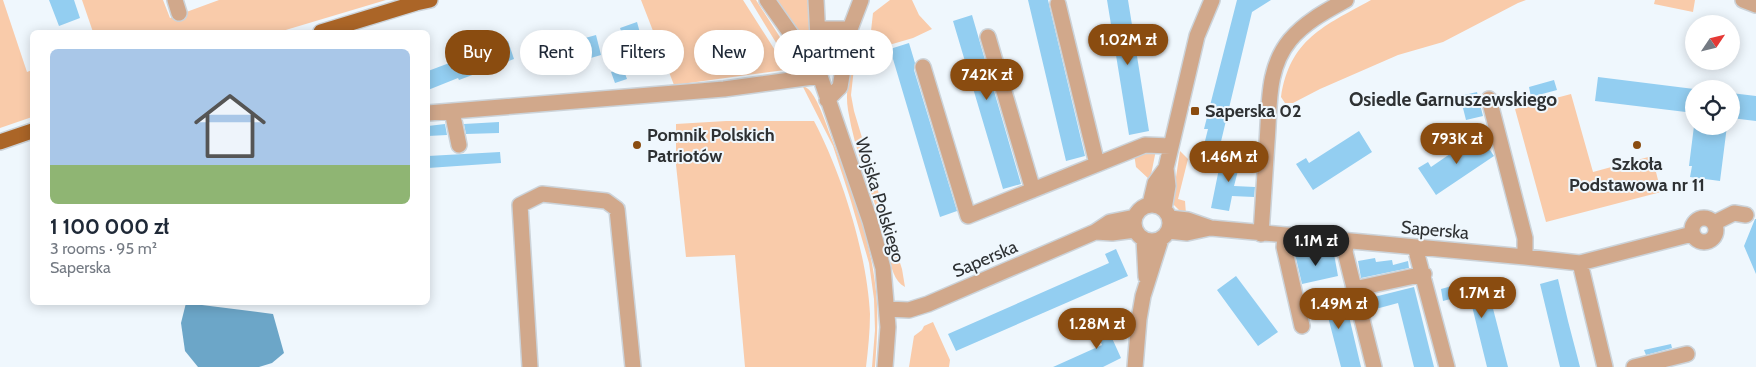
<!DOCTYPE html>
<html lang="en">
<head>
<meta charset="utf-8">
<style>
	:root { --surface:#fff; --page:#f2f2f3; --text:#1f2937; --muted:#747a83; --line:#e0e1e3; --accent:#8a4c10 }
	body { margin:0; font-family:Cabin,sans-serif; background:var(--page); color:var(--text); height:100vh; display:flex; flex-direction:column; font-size:19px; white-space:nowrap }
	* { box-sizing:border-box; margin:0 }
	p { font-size:16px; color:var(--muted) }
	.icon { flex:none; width:28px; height:28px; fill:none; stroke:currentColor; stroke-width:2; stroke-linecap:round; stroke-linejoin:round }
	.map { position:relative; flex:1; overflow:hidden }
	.side { position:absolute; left:30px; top:30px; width:400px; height:275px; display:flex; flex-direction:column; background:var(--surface); border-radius:8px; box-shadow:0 2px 12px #0003 }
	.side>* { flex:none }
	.top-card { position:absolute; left:445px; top:30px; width:475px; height:45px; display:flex; gap:10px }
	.needle { width:32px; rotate:55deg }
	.tools { position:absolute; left:1685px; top:15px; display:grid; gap:10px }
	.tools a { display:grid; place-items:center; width:55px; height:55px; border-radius:50%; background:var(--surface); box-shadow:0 2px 12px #0003; font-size:25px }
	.price { position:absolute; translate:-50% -42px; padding:0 11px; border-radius:18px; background:var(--accent); color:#fff; font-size:16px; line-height:32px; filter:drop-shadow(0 1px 2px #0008) }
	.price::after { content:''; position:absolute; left:50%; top:30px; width:15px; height:11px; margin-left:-8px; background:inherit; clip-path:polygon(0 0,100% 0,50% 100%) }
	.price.selected { background:#222; color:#fff }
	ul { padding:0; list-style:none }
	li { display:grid; align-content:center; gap:10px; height:265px; padding:0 20px }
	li+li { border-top:1px solid var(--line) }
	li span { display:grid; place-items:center; height:155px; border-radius:8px; color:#555 }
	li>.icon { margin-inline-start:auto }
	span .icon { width:90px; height:90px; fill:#fffc; stroke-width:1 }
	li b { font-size:21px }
	.chip { padding:0 18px; border-radius:22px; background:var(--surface); box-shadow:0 2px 12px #0003; font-size:18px; line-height:45px }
	.chip.selected { background:var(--accent); color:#fff }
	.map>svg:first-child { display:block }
	.green { fill:#f9cbaa }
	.water { fill:#6ca6c8 }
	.building { fill:#93cef1 }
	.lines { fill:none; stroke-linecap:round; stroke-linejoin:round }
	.minor-casing { stroke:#ccd3d9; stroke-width:18 }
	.major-casing { stroke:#ccd3d9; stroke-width:18 }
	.minor { stroke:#d1a88b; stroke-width:15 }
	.major { stroke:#ab6527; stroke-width:15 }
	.poi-dot { fill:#8a4c10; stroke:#eff7fd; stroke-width:2 }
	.labels { text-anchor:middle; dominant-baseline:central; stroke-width:4; stroke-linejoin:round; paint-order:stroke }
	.poi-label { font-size:18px; font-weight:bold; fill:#2e3133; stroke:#eff7fd; text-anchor:start }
	.street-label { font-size:18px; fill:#2e3133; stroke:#eff7fd }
	.neighbourhood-label { font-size:19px; font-weight:bold; fill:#2e3133; stroke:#eff7fd }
</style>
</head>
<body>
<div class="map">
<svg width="1756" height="367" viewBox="0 0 1756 367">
	<rect width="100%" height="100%" fill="#eff7fd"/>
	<path class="green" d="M 0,0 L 3,0 L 27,72 L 32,70 L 32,117 L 0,128 Z
		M 82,0 L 163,0 L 170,18 L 219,0 L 386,0 L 279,32 L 93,32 Z
		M 641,0 L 743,0 L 785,66 L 785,70 L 674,85 Z
		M 750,0 L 756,0 L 794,59 L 795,66 L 794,72 Z
		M 777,0 L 809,0 L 815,58 Z
		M 890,0 L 912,0 L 919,15 L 932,29 L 913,38 L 865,52 L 871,31 L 873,13 Z
		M 1371,0 L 1526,0 L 1518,3 L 1443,42 L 1398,55 L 1320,89 L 1293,103 L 1285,103 L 1281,97 C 1290,39 1324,26 1371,0 Z
		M 1655,0 L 1695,0 L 1693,12 L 1654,4 Z
		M 852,56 L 855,59 L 851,95 L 854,111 L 891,234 L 885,236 C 873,194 855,153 848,110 C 845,92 849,74 852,56 Z
		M 802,85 C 805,87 808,88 811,92 C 820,104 825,122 831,137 C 849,183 869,234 875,283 C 879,311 877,339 875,367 L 872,367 L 875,330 L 874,299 L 869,263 L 850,198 L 833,146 Z
		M 1571,94 L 1593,172 L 1652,156 L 1661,192 L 1546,222 L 1515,109 Z
		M 726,121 L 814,121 C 842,174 867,254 870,314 C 870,331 868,350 866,367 L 745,367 L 735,255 L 686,257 L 676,165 L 676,124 Z
		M 1156,150 L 1150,180 L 1136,167 L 1134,154 Z
		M 1180,151 L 1188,159 L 1178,199 L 1185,201 L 1186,214 L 1182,213 L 1172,203 Z
		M 893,241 L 902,269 L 905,287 C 891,280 890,258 887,244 Z
		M 933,322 L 950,360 L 949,367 L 909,367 L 914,336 L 922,330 L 924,326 Z"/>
	<path class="water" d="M 186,303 L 273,314 L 284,353 L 272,363 L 259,367 L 198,367 L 185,351 L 181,323 Z"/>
	<path class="building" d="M 49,0 L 74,0 L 80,18 L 59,26 Z
		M 1028,0 L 1048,0 L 1085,156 L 1066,161 Z
		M 1107,0 L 1128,0 L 1149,131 L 1129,135 Z
		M 1237,0 L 1271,0 L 1252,12 L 1218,154 L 1207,155 L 1208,150 L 1203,149 L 1208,129 L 1204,129 Z
		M 972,15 L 1021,184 L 1003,189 L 953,21 Z
		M 637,22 L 642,40 L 626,46 L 620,28 Z
		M 596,35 L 601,55 L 584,60 L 578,40 Z
		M 508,41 L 514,59 L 498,65 L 496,60 L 473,68 L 475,74 L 459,80 L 458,78 L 428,90 L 428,71 Z
		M 909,43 L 915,63 L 914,70 L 957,211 L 940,217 L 890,49 Z
		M 555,50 L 561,68 L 544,74 L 538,56 Z
		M 623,68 L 627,79 L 615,83 L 611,72 Z
		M 1598,77 L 1694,89 L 1694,113 L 1595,101 Z
		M 1554,80 L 1557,90 L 1531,97 L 1529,87 Z
		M 1477,92 L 1483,116 L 1466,120 L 1460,96 Z
		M 1731,93 L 1756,96 L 1756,121 L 1731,118 Z
		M 499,122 L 499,133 L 466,134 L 464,124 Z
		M 445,124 L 447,135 L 428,136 L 428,126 Z
		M 1694,126 L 1727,126 L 1720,181 L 1690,177 L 1692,166 L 1689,166 Z
		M 1359,131 L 1372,152 L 1313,190 L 1296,164 L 1306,158 L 1309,163 Z
		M 1479,134 L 1494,156 L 1436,195 L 1418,168 L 1428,162 L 1431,167 Z
		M 1233,151 L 1240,163 L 1234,186 L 1255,187 L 1254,197 L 1232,196 L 1229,211 L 1211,208 L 1222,154 Z
		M 500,152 L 501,163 L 428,168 L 428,156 Z
		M 1755,219 L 1756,219 L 1756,274 L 1744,246 Z
		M 1116,249 L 1128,276 L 956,351 L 948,334 L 1109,263 L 1105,254 Z
		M 1304,252 L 1305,257 L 1319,253 L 1320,257 L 1334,254 L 1338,276 L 1302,284 L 1295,254 Z
		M 1375,258 L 1376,262 L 1392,260 L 1393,265 L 1408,261 L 1409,268 L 1361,278 L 1358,261 Z
		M 1236,276 L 1278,332 L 1258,346 L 1217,290 Z
		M 1485,277 L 1488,289 L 1508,367 L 1487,367 L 1469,294 L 1443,301 L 1441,289 Z
		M 1558,279 L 1568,321 L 1580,367 L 1560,367 L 1540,284 Z
		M 1414,287 L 1434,367 L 1414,367 L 1398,303 L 1372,310 L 1370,298 Z
		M 1344,297 L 1347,308 L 1361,367 L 1341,367 L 1327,313 L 1310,317 L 1307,306 Z
		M 1102,316 L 1121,358 L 1103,367 L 1053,367 L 1102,345 L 1092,321 Z
		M 1671,344 L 1672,348 L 1646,355 L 1644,350 Z"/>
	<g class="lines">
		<g class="minor-casing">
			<path id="minor" d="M 175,0 L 179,13
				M 767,0 L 820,75
				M 816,0 L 820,76 L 870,221 L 883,268 L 888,327 L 885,367
				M 1743,0 L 1756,5
				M 1058,4 L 1097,164
				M 818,29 L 850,29
				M 988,37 L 1033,190
				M 923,67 L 968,216 L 1145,145 L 1171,146
				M 1489,99 L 1525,238 L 1525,257
				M 827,100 L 840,87 L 850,29 L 861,0
				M 452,111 L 459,145
				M 428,113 L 724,89 L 820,76
				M 1150,204 L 1155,183 L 1166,168 L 1197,36 L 1212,0
				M1134 223a18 18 0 1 1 36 0a18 18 0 1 1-36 0Z
				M 1164,209 L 1168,186 L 1166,168
				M1692 230a12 12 0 1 1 24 0a12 12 0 1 1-24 0Z
				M 1170,218 L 1188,220 L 1211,228 L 1525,257 L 1580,263 L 1692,234
				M 1714,223 L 1734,213 L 1746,215
				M 1168,231 L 1187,233 L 1210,228
				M 1095,232 L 1112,233 L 1135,230
				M 1261,234 C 1263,203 1265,173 1267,142 C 1270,107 1266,69 1290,40 C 1305,22 1326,11 1346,0
				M 1285,236 L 1284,247 L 1302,326
				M 1144,239 L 1146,277
				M 1347,241 L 1345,252 L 1374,367
				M 1415,247 L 1447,367
				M 1580,263 L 1605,367
				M 1354,289 L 1424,274
				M 887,309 L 909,310 L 928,304 L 1095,232 L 1110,222 L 1135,217
				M 530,367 L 520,205 L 542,194 L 606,201 L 617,209 L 633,367
				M 1135,367 L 1139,319 L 1143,296 L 1161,239
				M 1634,367 L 1687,354"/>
		</g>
		<g class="major-casing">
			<path id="major" d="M 321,32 L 416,3 L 430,0
				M 0,142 L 32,131"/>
		</g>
		<use href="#minor" class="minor"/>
		<use href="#major" class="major"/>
	</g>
	<g class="poi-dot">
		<rect x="1190" y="106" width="10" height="10" rx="2.5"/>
		<circle cx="637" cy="145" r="5"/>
		<circle cx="1637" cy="145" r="5"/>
	</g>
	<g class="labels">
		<g class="poi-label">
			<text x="1205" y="111">Saperska 02</text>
			<text x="647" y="135">Pomnik Polskich<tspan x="647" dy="21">Patriotów</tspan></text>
			<text x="1637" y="164" text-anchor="middle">Szkoła<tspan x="1637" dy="21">Podstawowa nr 11</tspan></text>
		</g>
		<g class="street-label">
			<text transform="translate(880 200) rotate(73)">Wojska Polskiego</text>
			<text transform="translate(1435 230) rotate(5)">Saperska</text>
			<text transform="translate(985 259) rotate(-23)">Saperska</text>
		</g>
		<g class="neighbourhood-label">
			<text x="1453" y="99">Osiedle Garnuszewskiego</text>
		</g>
	</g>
</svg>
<div class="tools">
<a><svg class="needle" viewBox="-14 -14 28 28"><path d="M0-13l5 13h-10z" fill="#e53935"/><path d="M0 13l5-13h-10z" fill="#747a83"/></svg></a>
<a><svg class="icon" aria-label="locate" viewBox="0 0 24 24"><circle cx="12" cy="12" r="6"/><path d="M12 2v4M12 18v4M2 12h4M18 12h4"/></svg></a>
</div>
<b class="price" style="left:1128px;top:66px">1.02M zł</b>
<b class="price" style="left:987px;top:101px">742K zł</b>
<b class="price" style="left:1457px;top:165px">793K zł</b>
<b class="price" style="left:1229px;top:183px">1.46M zł</b>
<b class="price selected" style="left:1316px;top:267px">1.1M zł</b>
<b class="price" style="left:1482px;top:319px">1.7M zł</b>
<b class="price" style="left:1339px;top:330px">1.49M zł</b>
<b class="price" style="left:1097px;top:350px">1.28M zł</b>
<div class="top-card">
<a class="chip selected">Buy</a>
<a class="chip">Rent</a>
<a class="chip">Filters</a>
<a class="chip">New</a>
<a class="chip">Apartment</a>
</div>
<section class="side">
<ul>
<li><span style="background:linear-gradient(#a9c7e8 75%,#8fb573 0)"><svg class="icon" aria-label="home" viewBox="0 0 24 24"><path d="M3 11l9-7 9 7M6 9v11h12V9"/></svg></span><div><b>1 100 000 zł</b><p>3 rooms · 95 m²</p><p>Saperska</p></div></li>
</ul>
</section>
</div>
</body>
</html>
